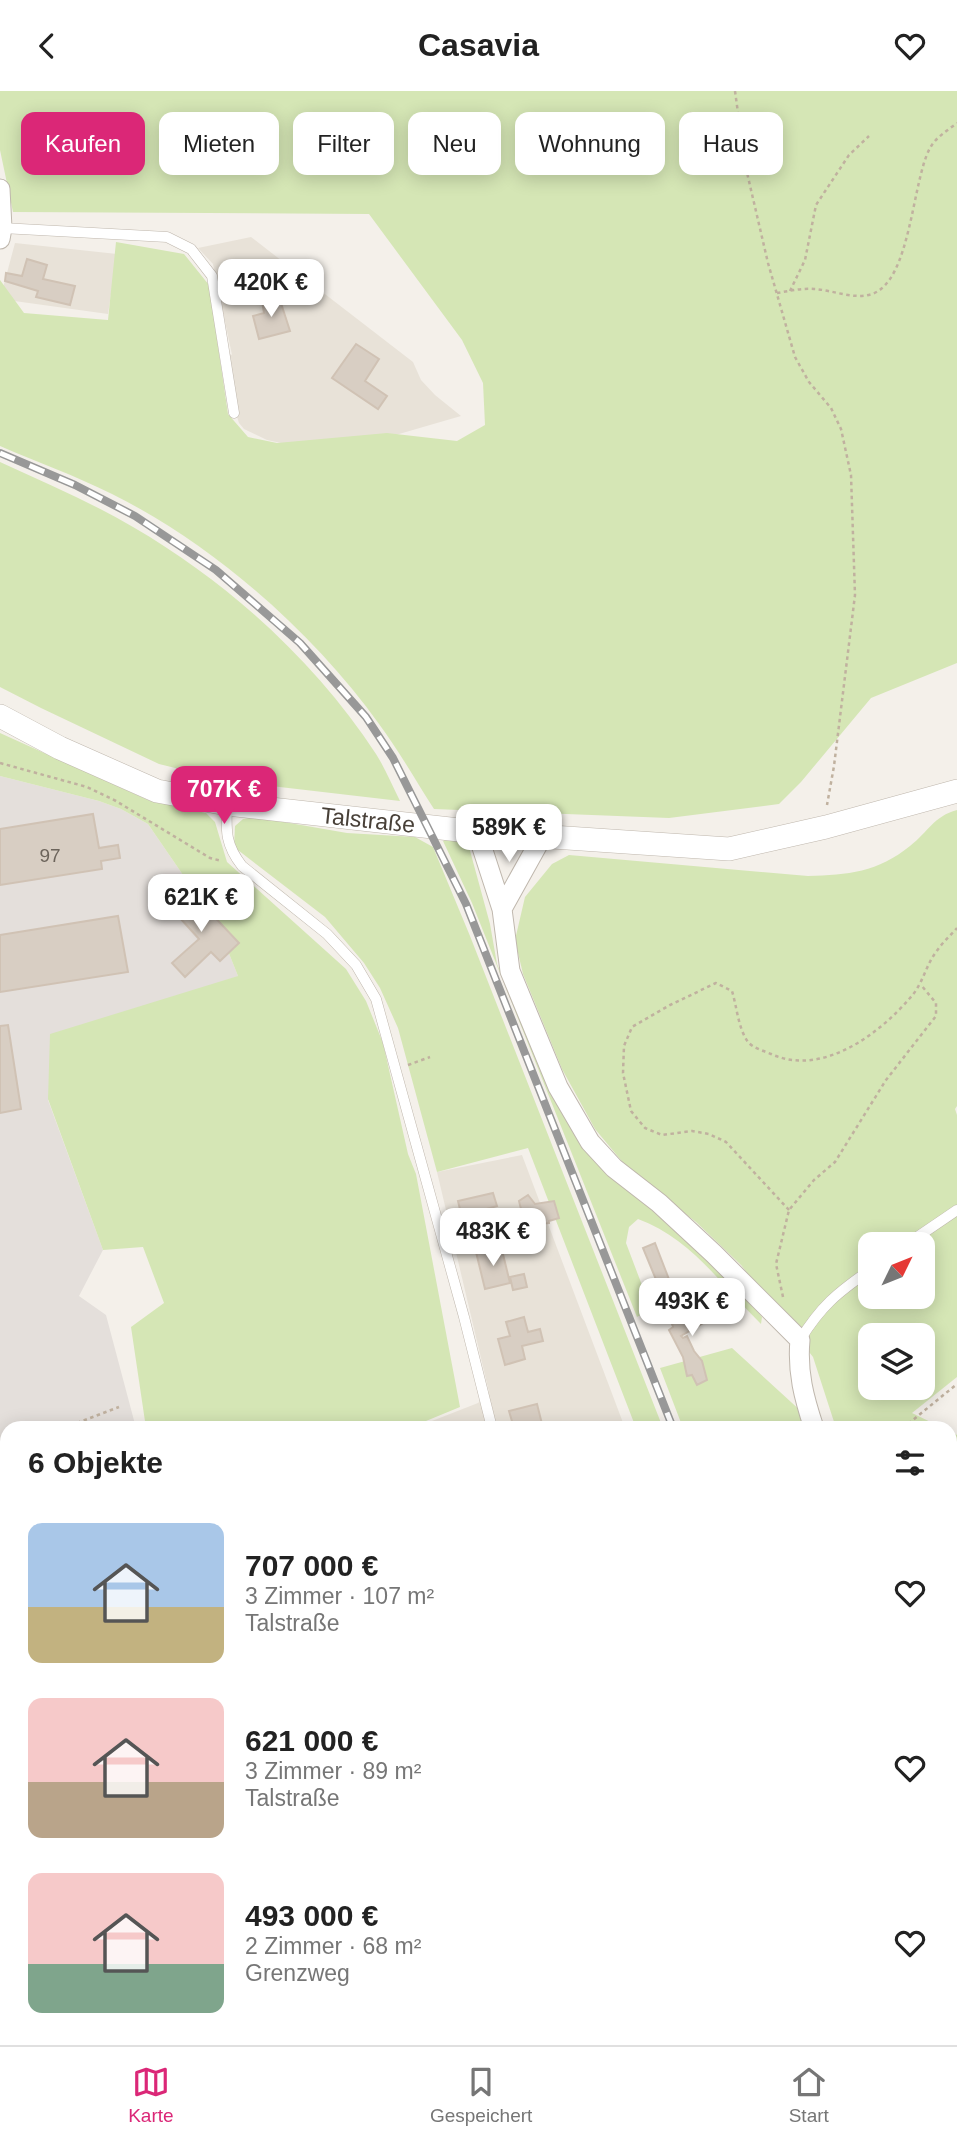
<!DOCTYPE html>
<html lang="de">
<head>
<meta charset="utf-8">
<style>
	:root { --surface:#fff; --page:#f6f6f6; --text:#222; --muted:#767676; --line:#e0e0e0; --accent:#db2777 }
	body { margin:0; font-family:Helvetica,sans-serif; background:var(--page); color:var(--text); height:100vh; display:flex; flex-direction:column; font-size:26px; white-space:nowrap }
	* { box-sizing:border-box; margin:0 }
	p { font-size:23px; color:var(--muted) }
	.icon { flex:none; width:38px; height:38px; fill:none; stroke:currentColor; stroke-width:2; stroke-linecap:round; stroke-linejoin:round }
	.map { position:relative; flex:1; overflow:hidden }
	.details { position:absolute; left:0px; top:1330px; width:957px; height:625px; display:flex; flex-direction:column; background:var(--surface); border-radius:21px 21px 0 0; box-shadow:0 4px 18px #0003 }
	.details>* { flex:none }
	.banner { position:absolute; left:21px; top:21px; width:915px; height:63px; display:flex; gap:14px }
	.needle { width:46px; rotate:47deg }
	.tools { position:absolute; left:858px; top:1141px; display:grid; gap:14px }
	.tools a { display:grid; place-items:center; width:77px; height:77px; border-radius:14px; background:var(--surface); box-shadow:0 4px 18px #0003; font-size:35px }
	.price { position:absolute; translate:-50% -60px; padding:0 16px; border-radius:14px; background:#fff; color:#222; font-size:23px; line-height:46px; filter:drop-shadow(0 2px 4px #0008) }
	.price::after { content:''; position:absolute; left:50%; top:42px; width:21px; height:16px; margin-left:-10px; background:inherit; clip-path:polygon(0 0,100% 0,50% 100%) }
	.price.current { background:var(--accent); color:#fff }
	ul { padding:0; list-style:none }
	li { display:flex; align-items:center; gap:21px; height:175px; padding:0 28px }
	li span { display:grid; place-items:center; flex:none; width:196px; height:140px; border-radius:14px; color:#555 }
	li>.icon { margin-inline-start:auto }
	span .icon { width:84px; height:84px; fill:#fffc; stroke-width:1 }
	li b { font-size:30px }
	h2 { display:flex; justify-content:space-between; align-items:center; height:84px; padding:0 28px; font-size:30px }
	.pill { padding:0 24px; border-radius:14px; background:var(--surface); box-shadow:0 4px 18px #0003; font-size:24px; line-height:63px }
	.pill.current { background:var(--accent); color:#fff }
	header { display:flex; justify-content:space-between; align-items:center; height:91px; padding:0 28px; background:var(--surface); font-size:32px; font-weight:700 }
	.tabs { display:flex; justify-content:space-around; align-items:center; height:98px; border-top:2px solid var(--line); background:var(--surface); font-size:19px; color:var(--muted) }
	.tabs a { display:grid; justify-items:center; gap:4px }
	.tabs .current { color:var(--accent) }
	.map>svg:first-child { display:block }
	.residential { fill:#e8e2d8 }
	.industrial { fill:#e4dfdb }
	.green { fill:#d5e6b5; fill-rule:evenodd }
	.building { fill:#d8cec3; stroke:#d0c2b4; stroke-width:2 }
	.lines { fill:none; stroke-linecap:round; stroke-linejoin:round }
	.service-casing { stroke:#bfb7ad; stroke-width:11 }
	.minor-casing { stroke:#bfb7ad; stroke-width:21 }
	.tertiary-casing { stroke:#bfb7ad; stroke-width:24 }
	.path { stroke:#c0b19f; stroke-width:2.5; stroke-dasharray:3.5 3.5; stroke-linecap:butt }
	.service { stroke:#fff; stroke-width:10 }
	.minor { stroke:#fff; stroke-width:19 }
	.tertiary { stroke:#fff; stroke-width:23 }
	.rail-casing { stroke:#989898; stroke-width:8 }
	.rail { stroke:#fff; stroke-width:5; stroke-dasharray:16; stroke-linecap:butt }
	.labels { text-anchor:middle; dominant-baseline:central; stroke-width:5; stroke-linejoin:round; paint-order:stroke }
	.number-label { font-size:19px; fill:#6c645b }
	.street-label { font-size:23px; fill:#484038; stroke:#fff }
</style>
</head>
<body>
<header><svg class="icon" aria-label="back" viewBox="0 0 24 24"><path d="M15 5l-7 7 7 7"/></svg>Casavia<svg class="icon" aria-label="heart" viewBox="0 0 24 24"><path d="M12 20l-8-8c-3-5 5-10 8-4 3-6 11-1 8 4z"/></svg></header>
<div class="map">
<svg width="957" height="1954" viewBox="0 0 957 1954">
	<rect width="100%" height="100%" fill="#f4f0ea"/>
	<path class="residential" d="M 251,146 L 413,271 L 421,289 L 435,304 L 461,325 L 344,359 L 323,361 L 267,349 L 244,338 L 239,332 L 233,313 L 225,261 L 232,264 L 213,173 L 198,157 Z
		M 15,152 L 117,163 L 108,223 L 0,208 Z
		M 522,1064 L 625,1337 L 414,1337 L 478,1312 L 489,1301 L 437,1081 Z
		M 368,1948 L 857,1948 L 860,1954 L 349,1954 Z"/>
	<path class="industrial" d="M 0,685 L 99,710 L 121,718 L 148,733 L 218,835 L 238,885 L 48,1009 L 103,1159 L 79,1205 L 106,1224 L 136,1337 L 7,1337 L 7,1585 L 0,1566 Z
		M 126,1948 L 347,1948 L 328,1954 L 129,1954 Z"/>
	<path class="green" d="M 0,0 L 957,0 L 957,572 L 871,607 L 801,691 L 779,713 L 669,727 L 434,718 C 416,690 399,660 379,633 C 314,542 213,453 112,403 C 76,385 37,371 0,355 L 0,189 L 24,222 L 108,229 L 116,151 L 184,163 L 209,194 L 228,323 L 248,346 L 277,352 L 387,342 L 457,350 L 485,334 L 483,292 L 462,249 L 369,123 L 13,121 L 0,59 Z
		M 0,371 C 45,392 91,411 133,436 C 228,491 316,571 376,663 C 385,677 392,694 400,710 L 228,690 L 159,673 L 41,617 L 0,596 Z
		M 0,642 L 148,709 L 206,722 L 215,731 L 227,771 L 346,878 L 366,910 L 383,952 L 408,1063 L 416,1083 L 460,1316 L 409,1337 L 146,1337 L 131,1236 L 164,1212 L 143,1156 L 103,1159 L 48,1008 L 50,943 L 238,885 L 218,835 L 148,733 L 121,718 L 99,710 L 0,685 Z
		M 957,719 L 957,1015 L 955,1018 L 957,1024 L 957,1286 L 912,1322 L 943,1337 L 836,1337 L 813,1266 L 741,1174 L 696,1131 L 630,1080 L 595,1038 L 562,978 L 523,883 L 515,849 L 525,806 L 552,773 L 569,764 L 808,785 C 848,784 878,781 910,755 C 928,741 934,725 957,719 ZM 870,1153 L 922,1153 L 922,1206 L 870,1206 ZM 870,1244 L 922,1244 L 922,1297 L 870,1297 Z
		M 255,726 L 347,742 L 415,746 L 433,756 L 470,845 L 663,1337 L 636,1337 L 528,1057 L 437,1081 L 398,937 L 380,897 L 364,872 L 325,826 L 234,756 L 235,735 L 243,728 Z
		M 445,749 L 460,750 L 469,756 L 490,833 L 497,873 L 531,954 L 576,1046 L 593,1067 L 712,1167 L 762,1226 L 761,1233 C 722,1195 691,1147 638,1128 L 629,1136 L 626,1152 L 651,1218 L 637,1226 L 472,812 L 443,750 Z
		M 732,1257 L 803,1322 L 808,1337 L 683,1337 L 660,1277 Z
		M 950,1340 L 957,1344 L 957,1942 L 950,1897 Z
		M 0,1566 L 7,1585 L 7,1672 L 0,1654 Z
		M 0,1877 L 7,1896 L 7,1941 L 0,1942 Z"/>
	<path class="building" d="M 27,168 L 47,174 L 43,188 L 75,195 L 70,214 L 36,206 L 38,200 L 5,190 L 6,182 L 22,185 Z
		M 279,206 L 290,240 L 259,248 L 253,225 L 264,222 L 262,210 Z
		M 356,253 L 379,268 L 365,290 L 387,305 L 378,318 L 332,287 Z
		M 93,723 L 99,757 L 118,754 L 120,767 L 101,770 L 102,778 L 0,794 L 0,738 Z
		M 189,799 L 239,852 L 220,870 L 211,861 L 185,886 L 172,872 L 199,848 L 170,816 Z
		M 118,825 L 128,881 L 0,901 L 0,844 Z
		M 8,934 L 21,1018 L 0,1022 L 0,935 Z
		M 493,1102 L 497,1115 L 483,1119 L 486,1130 L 464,1135 L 458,1110 Z
		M 528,1104 L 535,1113 L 554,1110 L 559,1127 L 549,1130 L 549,1132 L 538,1133 L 536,1127 L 524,1130 L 519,1110 Z
		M 655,1152 L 675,1204 L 664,1208 L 643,1157 Z
		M 501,1155 L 510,1192 L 485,1198 L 476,1161 Z
		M 524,1183 L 527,1196 L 513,1199 L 510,1186 Z
		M 701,1206 L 704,1212 L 707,1210 L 715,1225 L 681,1245 L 683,1247 L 687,1245 L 694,1260 L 702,1270 L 707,1289 L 697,1294 L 692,1284 L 687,1285 L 683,1266 L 669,1239 L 673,1236 L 672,1233 L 689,1224 L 685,1216 Z
		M 524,1226 L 528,1241 L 540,1238 L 543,1250 L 522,1255 L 525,1268 L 505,1274 L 498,1248 L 510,1245 L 506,1231 Z
		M 537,1313 L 543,1337 L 514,1337 L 509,1320 Z"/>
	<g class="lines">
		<g class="service-casing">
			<path id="service" d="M 2,137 L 167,146 L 191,158 L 212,185 L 234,322
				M 227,713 C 226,740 225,753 242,775 L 327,843 L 356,874 L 376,908 L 464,1226 L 492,1337
				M 907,1153 L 957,1119
				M 800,1249 C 821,1215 837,1202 870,1179
				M 950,1615 L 957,1627
				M 615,1948 L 616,1954"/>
		</g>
		<g class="minor-casing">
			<path id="minor" d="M 0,98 L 2,137 L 0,148
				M 477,741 L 502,818 L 510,880 L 558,996 L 590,1051 L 614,1077 L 659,1112 L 714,1163 L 800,1249 C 797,1281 804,1307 814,1337
				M 502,818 L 542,746
				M 950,1938 L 957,1950
				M 452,1948 L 452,1954
				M 840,1954 L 886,1949"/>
		</g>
		<g class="tertiary-casing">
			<path id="tertiary" d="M 0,625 L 60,657 L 157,700 L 227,713 L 477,741 L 729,758 L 826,736 L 957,700"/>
		</g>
		<path class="path" d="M 735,0 L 745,73 L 768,172 L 795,266 L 809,291 L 831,317 L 841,338 L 851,384 L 855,504 L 834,675 L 827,714
			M 690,22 C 715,31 729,53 745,73
			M 790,200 L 805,169 L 816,114 L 849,64 L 869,45
			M 777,202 C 789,200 802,197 814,198 C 833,199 853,209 872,203 C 911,190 912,90 930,57 C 936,46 947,40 957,32
			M 0,672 L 87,696 L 116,710 L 210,767 L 222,770
			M 408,974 L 430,966
			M 789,1119 L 726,1051 L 709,1043 L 692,1040 L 662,1044 L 645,1037 L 631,1020 L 623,982 L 624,955 L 632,936 L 670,914 L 716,892 L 732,900 C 737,916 738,937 748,951 C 753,957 764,960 771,963 C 822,986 878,944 910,907 C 923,893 925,876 936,861 C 942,852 950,845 957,837
			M 783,1206 L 776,1173 L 789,1119 L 814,1089 L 835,1071 L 886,989 L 936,925 L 936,912 L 921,894
			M 64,1337 L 119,1316
			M 903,1337 L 957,1293
			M 0,1361 L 7,1359
			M 0,1548 L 7,1566
			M 135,1948 L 137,1954"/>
		<use href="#service" class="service"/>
		<use href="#minor" class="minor"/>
		<use href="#tertiary" class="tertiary"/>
		<g class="rail-casing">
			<path id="rail" d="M 0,362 L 75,394 L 135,425 L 216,479 L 300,552 L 366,626 L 393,667 L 466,813 L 673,1337
				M 0,1826 L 7,1844
				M 0,1852 L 7,1871
				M 37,1948 L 39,1954
				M 914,1948 L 916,1954"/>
		</g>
		<use href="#rail" class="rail"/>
	</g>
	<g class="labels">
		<g class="number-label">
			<text x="50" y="764">97</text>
		</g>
		<g class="street-label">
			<text transform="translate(368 729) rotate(6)">Talstraße</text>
		</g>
	</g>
</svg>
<div class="tools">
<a><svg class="needle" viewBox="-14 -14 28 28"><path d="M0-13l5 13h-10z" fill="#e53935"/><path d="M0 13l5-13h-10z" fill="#767676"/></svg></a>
<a><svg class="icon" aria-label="layers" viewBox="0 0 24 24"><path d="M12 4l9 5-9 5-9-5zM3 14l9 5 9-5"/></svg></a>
</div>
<b class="price" style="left:271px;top:228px">420K €</b>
<b class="price current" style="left:224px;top:735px">707K €</b>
<b class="price" style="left:509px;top:773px">589K €</b>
<b class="price" style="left:201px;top:843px">621K €</b>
<b class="price" style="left:493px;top:1177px">483K €</b>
<b class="price" style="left:692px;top:1247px">493K €</b>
<div class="banner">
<a class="pill current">Kaufen</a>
<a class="pill">Mieten</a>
<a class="pill">Filter</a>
<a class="pill">Neu</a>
<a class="pill">Wohnung</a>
<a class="pill">Haus</a>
</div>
<section class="details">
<h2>6 Objekte<svg class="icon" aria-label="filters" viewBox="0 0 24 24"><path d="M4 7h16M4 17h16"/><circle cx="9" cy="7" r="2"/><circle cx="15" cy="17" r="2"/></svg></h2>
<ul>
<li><span style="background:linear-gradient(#a9c7e8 60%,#c2b280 0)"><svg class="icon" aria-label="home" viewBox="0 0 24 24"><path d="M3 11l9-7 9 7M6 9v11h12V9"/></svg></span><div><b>707 000 €</b><p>3 Zimmer · 107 m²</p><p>Talstraße</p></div><svg class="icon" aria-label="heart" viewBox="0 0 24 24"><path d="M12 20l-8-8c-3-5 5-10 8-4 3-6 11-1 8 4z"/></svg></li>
<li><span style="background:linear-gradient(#f6c9c9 60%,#b9a48a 0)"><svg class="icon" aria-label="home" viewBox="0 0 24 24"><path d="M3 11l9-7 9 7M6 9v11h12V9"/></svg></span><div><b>621 000 €</b><p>3 Zimmer · 89 m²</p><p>Talstraße</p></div><svg class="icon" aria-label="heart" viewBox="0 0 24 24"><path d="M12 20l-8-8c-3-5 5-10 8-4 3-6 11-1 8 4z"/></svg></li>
<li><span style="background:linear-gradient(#f6c9c9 65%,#7fa58c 0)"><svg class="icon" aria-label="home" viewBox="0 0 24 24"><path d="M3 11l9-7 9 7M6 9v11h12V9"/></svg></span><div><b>493 000 €</b><p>2 Zimmer · 68 m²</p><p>Grenzweg</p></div><svg class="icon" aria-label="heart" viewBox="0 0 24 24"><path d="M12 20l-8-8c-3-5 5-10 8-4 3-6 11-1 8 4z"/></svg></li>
</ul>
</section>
</div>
<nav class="tabs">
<a class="current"><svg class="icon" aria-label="map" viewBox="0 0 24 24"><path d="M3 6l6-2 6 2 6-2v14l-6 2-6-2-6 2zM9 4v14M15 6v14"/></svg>Karte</a>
<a><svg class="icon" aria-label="saved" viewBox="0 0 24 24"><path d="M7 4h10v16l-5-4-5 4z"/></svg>Gespeichert</a>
<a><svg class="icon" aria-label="home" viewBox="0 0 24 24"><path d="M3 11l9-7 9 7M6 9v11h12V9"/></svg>Start</a>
</nav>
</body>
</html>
